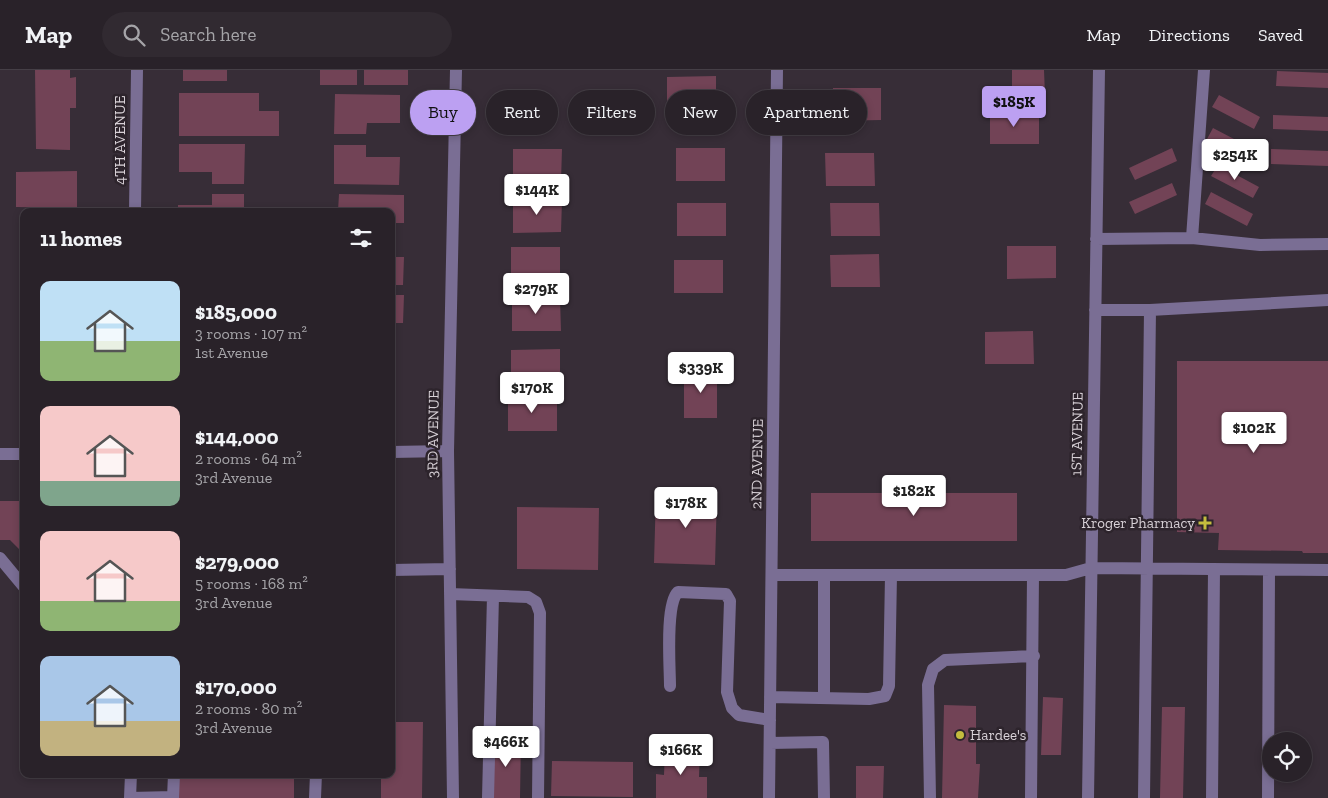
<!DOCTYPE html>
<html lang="en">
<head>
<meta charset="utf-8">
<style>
	:root { --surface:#292229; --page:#312a31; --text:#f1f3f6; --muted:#a5a4a8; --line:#453f46; --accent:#bca0f2 }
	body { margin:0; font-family:"Zilla Slab",serif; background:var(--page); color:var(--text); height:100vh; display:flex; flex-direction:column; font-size:19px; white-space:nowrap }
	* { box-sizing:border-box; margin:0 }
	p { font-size:16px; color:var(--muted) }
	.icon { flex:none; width:28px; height:28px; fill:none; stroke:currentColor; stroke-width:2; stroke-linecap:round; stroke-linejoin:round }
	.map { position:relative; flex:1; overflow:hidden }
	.side { position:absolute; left:20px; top:138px; width:375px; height:570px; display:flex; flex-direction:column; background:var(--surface); border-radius:10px; box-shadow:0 2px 8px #0003,0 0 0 1px var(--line) }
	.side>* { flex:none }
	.guide { position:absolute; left:410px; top:20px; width:475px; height:45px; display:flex; gap:10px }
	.tools { position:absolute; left:1262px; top:662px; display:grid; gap:10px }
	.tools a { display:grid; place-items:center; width:50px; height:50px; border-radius:50%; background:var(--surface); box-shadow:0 2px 8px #0003,0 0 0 1px var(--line); font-size:25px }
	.price { position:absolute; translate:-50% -42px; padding:0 11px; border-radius:5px; background:#fff; color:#222; font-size:16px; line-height:32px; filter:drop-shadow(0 1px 2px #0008) }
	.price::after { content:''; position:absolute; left:50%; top:30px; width:15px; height:11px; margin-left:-8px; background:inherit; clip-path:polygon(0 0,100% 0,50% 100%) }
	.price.on { background:var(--accent); color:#111 }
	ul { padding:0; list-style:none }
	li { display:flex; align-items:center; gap:15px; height:125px; padding:0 20px }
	li span { display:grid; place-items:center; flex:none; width:140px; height:100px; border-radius:10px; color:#555 }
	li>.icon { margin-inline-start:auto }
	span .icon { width:60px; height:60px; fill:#fffc; stroke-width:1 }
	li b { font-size:21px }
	h2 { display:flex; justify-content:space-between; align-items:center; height:60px; padding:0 20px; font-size:21px }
	.pill { padding:0 18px; border-radius:22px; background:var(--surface); box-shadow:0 2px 8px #0003,0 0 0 1px var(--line); font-size:18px; line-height:45px }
	.pill.on { background:var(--accent); color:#111 }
	header { display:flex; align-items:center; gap:30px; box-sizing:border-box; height:70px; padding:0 25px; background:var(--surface); border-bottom:1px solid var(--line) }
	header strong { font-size:24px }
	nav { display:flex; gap:28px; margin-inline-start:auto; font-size:18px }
	.search { width:350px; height:45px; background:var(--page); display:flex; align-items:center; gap:12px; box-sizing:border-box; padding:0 18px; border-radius:28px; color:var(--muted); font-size:19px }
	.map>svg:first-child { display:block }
	.building { fill:#724356 }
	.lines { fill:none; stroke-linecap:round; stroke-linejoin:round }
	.minor { stroke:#7a6e94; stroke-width:12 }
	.poi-dot { fill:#c4bc3e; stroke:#2d242c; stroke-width:2 }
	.labels { text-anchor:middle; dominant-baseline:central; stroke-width:5; stroke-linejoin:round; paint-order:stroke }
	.street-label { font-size:15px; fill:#d8d1d7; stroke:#2d242c }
	.poi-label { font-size:15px; fill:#d8d1d7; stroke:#2d242c; text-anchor:end }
</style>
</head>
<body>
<header>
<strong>Map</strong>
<div class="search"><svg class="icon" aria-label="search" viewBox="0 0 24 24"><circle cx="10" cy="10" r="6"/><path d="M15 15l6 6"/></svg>Search here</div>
<nav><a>Map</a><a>Directions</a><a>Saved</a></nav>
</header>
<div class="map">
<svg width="1328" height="728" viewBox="0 0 1328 728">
	<rect width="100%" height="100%" fill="#372d37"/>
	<path class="building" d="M 35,0 L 70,0 L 70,8 L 76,7 L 76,38 L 70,38 L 70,80 L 36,79 Z
		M 183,0 L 227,0 L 227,11 L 183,11 Z
		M 320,0 L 357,0 L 357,15 L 320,15 Z
		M 364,0 L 408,0 L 408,15 L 364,15 Z
		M 1012,0 L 1044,0 L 1045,25 L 1012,25 Z
		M 1277,1 L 1328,3 L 1328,18 L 1276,16 Z
		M 716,6 L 716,39 L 667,39 L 667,7 Z
		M 833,18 L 881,18 L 881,50 L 832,51 Z
		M 179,23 L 259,23 L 259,41 L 279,41 L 279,66 L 179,66 Z
		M 335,24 L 400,25 L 400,53 L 367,53 L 366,64 L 334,64 Z
		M 1219,25 L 1260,47 L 1254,59 L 1212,37 Z
		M 990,42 L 1039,42 L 1039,74 L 990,74 Z
		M 1273,45 L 1328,47 L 1328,61 L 1273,59 Z
		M 1213,58 L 1255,80 L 1248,91 L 1207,69 Z
		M 179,74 L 245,74 L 244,114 L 212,114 L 212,102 L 179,102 Z
		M 334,75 L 366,75 L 366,87 L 400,87 L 399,115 L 334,114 Z
		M 676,78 L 725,78 L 725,111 L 676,111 Z
		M 1172,78 L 1177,91 L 1135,110 L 1129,98 Z
		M 513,79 L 562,79 L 561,111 L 513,111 Z
		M 1271,79 L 1328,81 L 1328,96 L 1271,94 Z
		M 825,83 L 874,83 L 875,116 L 826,116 Z
		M 1218,95 L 1259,117 L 1253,128 L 1211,106 Z
		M 77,101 L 77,138 L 16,137 L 16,102 Z
		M 1172,113 L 1177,125 L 1135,144 L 1129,132 Z
		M 1211,122 L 1253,144 L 1247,156 L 1205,134 Z
		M 212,124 L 244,124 L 244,141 L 178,141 L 178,135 L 212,135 Z
		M 339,124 L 404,125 L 404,153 L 391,153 L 391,141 L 338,141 Z
		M 513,130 L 562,130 L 561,162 L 513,163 Z
		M 677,133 L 726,133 L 726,166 L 677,166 Z
		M 830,133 L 879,133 L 880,166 L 831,166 Z
		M 1007,176 L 1056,176 L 1056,208 L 1007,209 Z
		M 511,177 L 560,177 L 560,210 L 511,210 Z
		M 879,184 L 880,217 L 831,217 L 830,185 Z
		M 391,187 L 404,187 L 403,215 L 391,215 Z
		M 674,190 L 723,190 L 723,223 L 674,223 Z
		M 391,225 L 404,225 L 403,253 L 391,253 Z
		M 512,228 L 560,228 L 561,261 L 512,261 Z
		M 1033,261 L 1034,294 L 985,294 L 985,262 Z
		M 560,279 L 560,312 L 511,313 L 511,280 Z
		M 1177,291 L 1328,291 L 1328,483 L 1303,483 L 1302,481 L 1218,480 L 1219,463 L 1177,462 Z
		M 684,299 L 717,299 L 717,348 L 684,348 Z
		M 508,328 L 557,328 L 557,361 L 508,361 Z
		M 391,419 L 393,419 L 393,438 L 391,438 Z
		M 656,423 L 717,425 L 715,495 L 654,493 Z
		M 811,423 L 1017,423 L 1017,471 L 811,471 Z
		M 0,431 L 24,431 L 24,484 L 10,470 L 0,470 Z
		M 517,437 L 599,438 L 598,500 L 517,499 Z
		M 1043,627 L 1063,628 L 1061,685 L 1041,685 Z
		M 944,635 L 976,636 L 976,694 L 980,694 L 978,728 L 942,728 Z
		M 1162,637 L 1185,637 L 1183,728 L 1160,728 Z
		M 391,652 L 423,652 L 422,728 L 381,728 L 381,704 L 391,704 Z
		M 493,668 L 521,669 L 520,728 L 492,728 Z
		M 665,680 L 700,681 L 699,707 L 707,707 L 707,728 L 656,728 L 656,704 L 664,705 Z
		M 552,691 L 633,692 L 633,727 L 551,726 Z
		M 856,696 L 884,696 L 883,728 L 856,728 Z
		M 179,704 L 294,704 L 294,728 L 179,728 Z"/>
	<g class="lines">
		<path class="minor" d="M 135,141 L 137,0
			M 1192,168 L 1204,0
			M 1096,169 L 1192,168 L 1260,175 L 1328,174
			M 1095,240 L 1150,240 L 1328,230
			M 391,382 L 448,381
			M 0,384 L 24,384
			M 0,488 L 24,517
			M 391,500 L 450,499
			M 772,505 L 1066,505 L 1091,498 L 1328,500
			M 824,505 L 824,628
			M 450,524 L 528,527 L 536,532 L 540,543 L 538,728
			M 670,616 C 670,597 665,534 678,522 L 726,524 L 730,531 L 727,622 L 732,638 L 739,645 L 770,650
			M 770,627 L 869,629 L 885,626 L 889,616 L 891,505
			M 770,673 L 823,672 L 824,728
			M 130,728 L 173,727
			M 130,728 L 131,704
			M 173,728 L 174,704
			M 315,728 L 316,704
			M 453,728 L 448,381 L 456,0
			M 488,728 L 493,526
			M 769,728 L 777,0
			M 930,728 L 928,615 L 933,599 L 945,590 L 1034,586
			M 1031,728 L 1033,505
			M 1088,728 L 1099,0
			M 1144,728 L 1150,240
			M 1212,728 L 1214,499
			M 1268,728 L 1269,500"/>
	</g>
	<g class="poi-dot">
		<path d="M1202.5 445.5h5v5h5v5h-5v5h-5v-5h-5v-5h5z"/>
		<circle cx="960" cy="665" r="5"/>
	</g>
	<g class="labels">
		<g class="street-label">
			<text transform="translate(120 70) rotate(-90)">4TH AVENUE</text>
			<text transform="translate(433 364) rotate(-89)">3RD AVENUE</text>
			<text transform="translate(1077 364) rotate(-89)">1ST AVENUE</text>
			<text transform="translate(757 394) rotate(-89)">2ND AVENUE</text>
		</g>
		<g class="poi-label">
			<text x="1195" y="453">Kroger Pharmacy</text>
			<text x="970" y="665" text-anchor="start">Hardee's</text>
		</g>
	</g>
</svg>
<div class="tools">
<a><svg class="icon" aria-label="locate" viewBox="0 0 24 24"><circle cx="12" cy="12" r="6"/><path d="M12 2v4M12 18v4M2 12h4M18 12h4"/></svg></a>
</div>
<b class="price on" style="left:1014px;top:58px">$185K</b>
<b class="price" style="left:1235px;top:111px">$254K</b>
<b class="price" style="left:537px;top:146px">$144K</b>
<b class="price" style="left:536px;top:245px">$279K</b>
<b class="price" style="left:701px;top:324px">$339K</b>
<b class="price" style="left:532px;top:344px">$170K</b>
<b class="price" style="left:1254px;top:384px">$102K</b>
<b class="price" style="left:914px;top:447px">$182K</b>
<b class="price" style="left:686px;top:459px">$178K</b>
<b class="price" style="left:506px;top:698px">$466K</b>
<b class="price" style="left:681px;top:706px">$166K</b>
<div class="guide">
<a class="pill on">Buy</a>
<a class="pill">Rent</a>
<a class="pill">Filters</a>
<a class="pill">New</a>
<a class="pill">Apartment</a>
</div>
<section class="side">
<h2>11 homes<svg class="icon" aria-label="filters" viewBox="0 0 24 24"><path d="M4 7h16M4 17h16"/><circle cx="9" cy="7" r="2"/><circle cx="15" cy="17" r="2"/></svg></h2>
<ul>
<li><span style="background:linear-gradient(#bfe0f5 60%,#8fb573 0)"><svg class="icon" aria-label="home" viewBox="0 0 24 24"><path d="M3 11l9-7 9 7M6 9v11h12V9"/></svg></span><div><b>$185,000</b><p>3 rooms · 107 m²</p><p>1st Avenue</p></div></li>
<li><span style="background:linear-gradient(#f6c9c9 75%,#7fa58c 0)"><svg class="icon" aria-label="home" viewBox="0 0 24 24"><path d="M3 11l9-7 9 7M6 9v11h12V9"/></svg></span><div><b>$144,000</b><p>2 rooms · 64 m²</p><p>3rd Avenue</p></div></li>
<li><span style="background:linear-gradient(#f6c9c9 70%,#8fb573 0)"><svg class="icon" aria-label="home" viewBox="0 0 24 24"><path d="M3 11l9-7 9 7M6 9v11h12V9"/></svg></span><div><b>$279,000</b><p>5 rooms · 168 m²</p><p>3rd Avenue</p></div></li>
<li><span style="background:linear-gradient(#a9c7e8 65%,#c2b280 0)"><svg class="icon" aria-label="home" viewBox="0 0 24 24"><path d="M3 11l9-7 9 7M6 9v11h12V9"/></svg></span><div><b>$170,000</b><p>2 rooms · 80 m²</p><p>3rd Avenue</p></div></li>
</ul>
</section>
</div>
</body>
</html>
